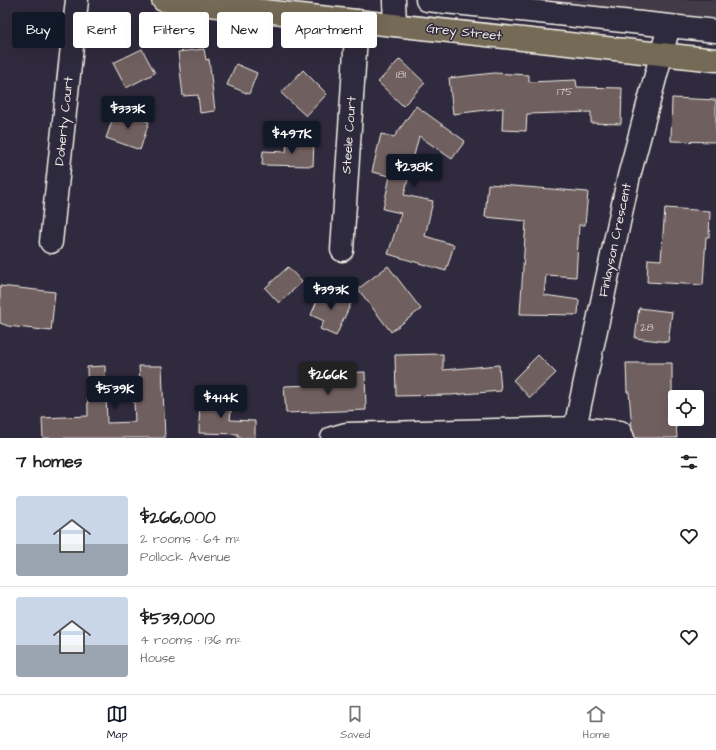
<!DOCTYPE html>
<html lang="en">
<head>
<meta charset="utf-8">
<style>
	:root { --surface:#fff; --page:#f2f2f2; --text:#222; --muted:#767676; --line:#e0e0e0; --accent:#111827 }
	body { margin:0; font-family:"Architects Daughter",sans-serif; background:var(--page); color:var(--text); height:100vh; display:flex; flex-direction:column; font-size:15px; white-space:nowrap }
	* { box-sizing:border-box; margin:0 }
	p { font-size:13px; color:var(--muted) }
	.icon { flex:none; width:22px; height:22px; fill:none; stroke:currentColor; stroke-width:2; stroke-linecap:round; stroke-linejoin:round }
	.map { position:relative; height:438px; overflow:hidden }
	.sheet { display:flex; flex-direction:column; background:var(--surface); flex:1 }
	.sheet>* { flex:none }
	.hud { position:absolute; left:12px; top:12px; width:400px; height:36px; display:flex; gap:8px }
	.buttons { position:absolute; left:668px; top:390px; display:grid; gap:8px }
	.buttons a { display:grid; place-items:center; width:36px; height:36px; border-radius:4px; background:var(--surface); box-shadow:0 4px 16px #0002; font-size:20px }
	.price { position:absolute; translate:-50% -34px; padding:0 9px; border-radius:4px; background:var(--accent); color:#fff; font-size:13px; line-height:26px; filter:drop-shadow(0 1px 2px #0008) }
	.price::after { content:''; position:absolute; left:50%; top:24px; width:12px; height:9px; margin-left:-6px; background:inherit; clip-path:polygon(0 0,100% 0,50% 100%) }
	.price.active { background:#222; color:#fff }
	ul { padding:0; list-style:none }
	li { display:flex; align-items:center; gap:12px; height:100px; padding:0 16px }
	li+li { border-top:1px solid var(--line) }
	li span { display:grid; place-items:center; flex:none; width:112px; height:80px; border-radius:4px; color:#555 }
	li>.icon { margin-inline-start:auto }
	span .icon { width:48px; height:48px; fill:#fffc; stroke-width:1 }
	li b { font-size:17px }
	h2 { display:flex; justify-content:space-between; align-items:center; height:48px; padding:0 16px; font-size:17px }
	.chip { padding:0 14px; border-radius:4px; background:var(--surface); box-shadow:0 4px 16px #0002; font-size:14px; line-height:36px }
	.chip.active { background:var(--accent); color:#fff }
	.tabs { display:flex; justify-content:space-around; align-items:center; height:56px; border-top:1px solid var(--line); background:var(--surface); font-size:11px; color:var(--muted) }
	.tabs a { display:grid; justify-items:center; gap:2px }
	.tabs .active { color:var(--accent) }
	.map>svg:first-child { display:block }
	.built { fill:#423a47 }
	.building { fill:#705e5e; stroke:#f4f1e8 }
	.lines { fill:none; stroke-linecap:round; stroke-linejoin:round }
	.minor-casing { stroke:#f4f1e8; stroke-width:25 }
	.major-casing { stroke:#f4f1e8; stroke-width:25 }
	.minor { stroke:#2f2a3d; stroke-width:22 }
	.major { stroke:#746b55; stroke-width:22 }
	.labels { text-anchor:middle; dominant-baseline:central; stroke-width:3; stroke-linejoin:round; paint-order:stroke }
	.number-label { font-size:11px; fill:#d3ccc6 }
	.street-label { font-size:13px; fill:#f4f1e8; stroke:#2f2a3d }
</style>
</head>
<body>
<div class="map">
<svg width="716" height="438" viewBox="0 0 716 438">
	<rect width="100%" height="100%" fill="#2f2a3d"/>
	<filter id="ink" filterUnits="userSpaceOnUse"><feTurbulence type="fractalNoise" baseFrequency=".025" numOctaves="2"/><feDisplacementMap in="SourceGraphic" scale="8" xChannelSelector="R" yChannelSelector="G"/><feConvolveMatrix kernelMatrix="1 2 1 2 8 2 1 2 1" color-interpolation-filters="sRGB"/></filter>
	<g filter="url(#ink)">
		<path class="built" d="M 522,0 L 716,0 L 716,21 Z"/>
		<path class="building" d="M 142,49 L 155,73 L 126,88 L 113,63 Z
			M 204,49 L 206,60 L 209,59 L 215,111 L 200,113 L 198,95 L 183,96 L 178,52 Z
			M 400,59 L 425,83 L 403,106 L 378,82 Z
			M 236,64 L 257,73 L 249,94 L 227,85 Z
			M 303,70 L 327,94 L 306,116 L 281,93 Z
			M 494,73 L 529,75 L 529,82 L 576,80 L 577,87 L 622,88 L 621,124 L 591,123 L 591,112 L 527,114 L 526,131 L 502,130 L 503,108 L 453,114 L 449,78 Z
			M 672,98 L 716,100 L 716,142 L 671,141 Z
			M 416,106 L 465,141 L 452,159 L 419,136 L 404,195 L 433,201 L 425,236 L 454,245 L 446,271 L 388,254 L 401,213 L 383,209 L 390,176 L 372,172 L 381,134 L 394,137 Z
			M 116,110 L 149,122 L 140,150 L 106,138 Z
			M 287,140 L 314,141 L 313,166 L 262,165 L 263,151 L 286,152 Z
			M 488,184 L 588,192 L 585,225 L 579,225 L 576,277 L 546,275 L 544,295 L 579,300 L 578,315 L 520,314 L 526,221 L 485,217 Z
			M 665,208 L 710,211 L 709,237 L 706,237 L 703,285 L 647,282 L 648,259 L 661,260 Z
			M 388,266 L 421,309 L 391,332 L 358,289 Z
			M 288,267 L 302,282 L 279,303 L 265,288 Z
			M 0,286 L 55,292 L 51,331 L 8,326 L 0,323 Z
			M 323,287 L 352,301 L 336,336 L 320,329 L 324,321 L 311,315 Z
			M 639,308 L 672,312 L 668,342 L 635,338 Z
			M 443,354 L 443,370 L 499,365 L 501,391 L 451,395 L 396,396 L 395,355 Z
			M 538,355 L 556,373 L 530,398 L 513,380 Z
			M 626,363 L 672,363 L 672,410 L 675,410 L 677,438 L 635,438 L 632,429 L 629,392 L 627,392 Z
			M 105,366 L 107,423 L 135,422 L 133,381 L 140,381 L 139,366 L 162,366 L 165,438 L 43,438 L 42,418 L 88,416 L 87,367 Z
			M 365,372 L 366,410 L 286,413 L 284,386 L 339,384 L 339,373 Z
			M 200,391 L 216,391 L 215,409 L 231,410 L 230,420 L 255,421 L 255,438 L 238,438 L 238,434 L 199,433 Z"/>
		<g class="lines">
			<g class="minor-casing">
				<path id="minor" d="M 394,0 L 395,25
					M 427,0 L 716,31
					M 51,242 L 77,0
					M 342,250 L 357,21
					M 332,438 L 346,434 L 575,428 L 620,432 L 623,438
					M 575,438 L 575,428 L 629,176 L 669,26"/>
			</g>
			<g class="major-casing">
				<path id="major" d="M 163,0 L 716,60"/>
			</g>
			<use href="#minor" class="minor"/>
			<use href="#major" class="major"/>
		</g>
	</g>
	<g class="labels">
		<g class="number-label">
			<text x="401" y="74">181</text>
			<text x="565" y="91">175</text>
			<text x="647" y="327">28</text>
		</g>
		<g class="street-label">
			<text transform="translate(464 32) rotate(6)">Grey Street</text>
			<text transform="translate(64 121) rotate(-84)">Doherty Court</text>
			<text transform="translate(349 135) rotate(-86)">Steele Court</text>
			<text transform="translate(615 240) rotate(-78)">Finlayson Crescent</text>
		</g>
	</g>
</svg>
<div class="buttons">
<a><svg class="icon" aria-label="locate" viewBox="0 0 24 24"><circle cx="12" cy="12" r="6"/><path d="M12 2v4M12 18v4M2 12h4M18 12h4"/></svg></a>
</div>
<b class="price" style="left:128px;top:130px">$333K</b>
<b class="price" style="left:292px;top:155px">$497K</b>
<b class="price" style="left:414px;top:188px">$238K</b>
<b class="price" style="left:331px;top:311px">$393K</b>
<b class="price active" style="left:328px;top:396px">$266K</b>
<b class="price" style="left:115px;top:410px">$539K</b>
<b class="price" style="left:221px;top:419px">$414K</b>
<div class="hud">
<a class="chip active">Buy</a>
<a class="chip">Rent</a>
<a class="chip">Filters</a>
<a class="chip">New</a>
<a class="chip">Apartment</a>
</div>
</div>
<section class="sheet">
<h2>7 homes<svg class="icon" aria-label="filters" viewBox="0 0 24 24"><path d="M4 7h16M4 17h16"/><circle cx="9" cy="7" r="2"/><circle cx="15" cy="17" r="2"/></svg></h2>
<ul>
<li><span style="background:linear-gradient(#c9d6e8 60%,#9aa5b1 0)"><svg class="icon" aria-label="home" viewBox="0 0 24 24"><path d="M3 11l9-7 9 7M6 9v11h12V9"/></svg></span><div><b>$266,000</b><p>2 rooms · 64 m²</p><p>Pollock Avenue</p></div><svg class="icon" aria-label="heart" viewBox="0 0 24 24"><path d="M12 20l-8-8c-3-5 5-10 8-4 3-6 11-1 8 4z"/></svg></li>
<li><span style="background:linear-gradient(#c9d6e8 60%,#9aa5b1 0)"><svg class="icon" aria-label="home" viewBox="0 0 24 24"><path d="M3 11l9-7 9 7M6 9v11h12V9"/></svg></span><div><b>$539,000</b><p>4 rooms · 136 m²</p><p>House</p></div><svg class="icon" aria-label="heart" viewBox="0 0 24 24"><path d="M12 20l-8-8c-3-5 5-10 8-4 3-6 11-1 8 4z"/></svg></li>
</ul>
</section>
<nav class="tabs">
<a class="active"><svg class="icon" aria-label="map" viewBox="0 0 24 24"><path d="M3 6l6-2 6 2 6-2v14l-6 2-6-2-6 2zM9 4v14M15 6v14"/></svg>Map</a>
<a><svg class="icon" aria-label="saved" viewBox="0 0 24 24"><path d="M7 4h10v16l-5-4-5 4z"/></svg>Saved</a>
<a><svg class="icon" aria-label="home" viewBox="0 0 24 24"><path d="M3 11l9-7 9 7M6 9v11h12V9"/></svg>Home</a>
</nav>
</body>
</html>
